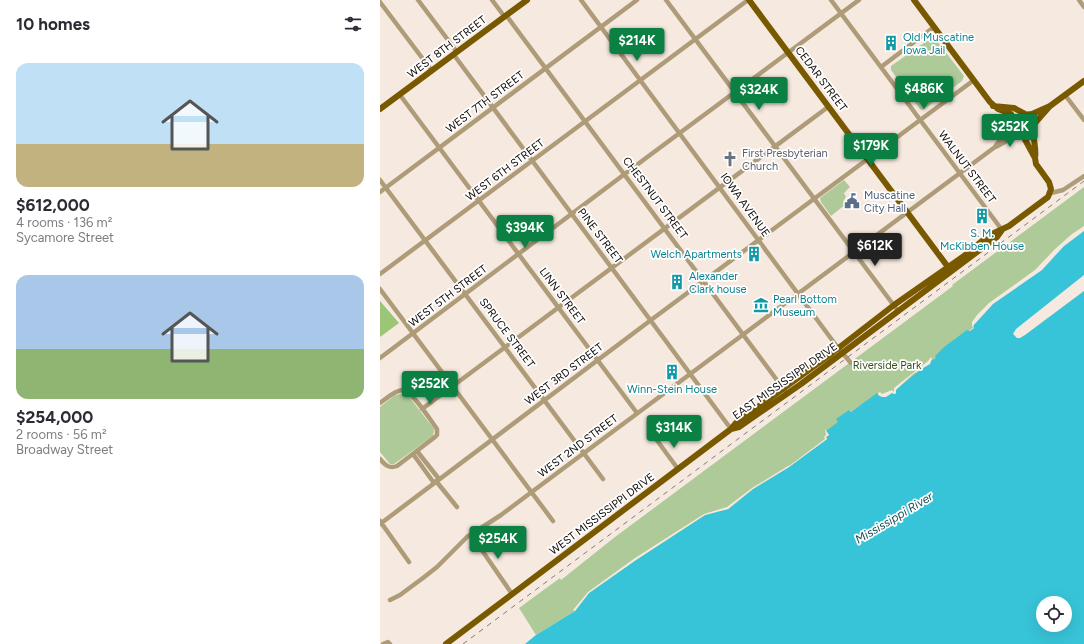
<!DOCTYPE html>
<html lang="en">
<head>
<meta charset="utf-8">
<style>
	:root { --surface:#fff; --page:#f7f7f7; --text:#2b2b33; --muted:#7c7c81; --accent:#0b8043 }
	body { margin:0; font-family:Figtree,sans-serif; background:var(--page); color:var(--text); height:100vh; display:flex; flex-direction:column; font-size:15px; white-space:nowrap }
	* { box-sizing:border-box; margin:0 }
	p { font-size:13px; color:var(--muted) }
	.icon { flex:none; width:22px; height:22px; fill:none; stroke:currentColor; stroke-width:2; stroke-linecap:round; stroke-linejoin:round }
	.map { position:relative; flex:1; overflow:hidden }
	.drawer { display:flex; flex-direction:column; background:var(--surface); width:380px }
	.drawer>* { flex:none }
	.fabs { position:absolute; left:656px; top:596px; display:grid; gap:8px }
	.fabs a { display:grid; place-items:center; width:36px; height:36px; border-radius:50%; background:var(--surface); box-shadow:0 4px 16px #0002; font-size:20px }
	.price { position:absolute; translate:-50% -34px; padding:0 9px; border-radius:4px; background:var(--accent); color:#fff; font-size:13px; line-height:26px; filter:drop-shadow(0 1px 2px #0008) }
	.price::after { content:''; position:absolute; left:50%; top:24px; width:12px; height:9px; margin-left:-6px; background:inherit; clip-path:polygon(0 0,100% 0,50% 100%) }
	.price.active { background:#222; color:#fff }
	ul { padding:0; list-style:none }
	li { display:grid; align-content:center; gap:8px; height:212px; padding:0 16px }
	li span { display:grid; place-items:center; height:124px; border-radius:12px; color:#555 }
	li>.icon { margin-inline-start:auto }
	span .icon { width:72px; height:72px; fill:#fffc; stroke-width:1 }
	li b { font-size:17px }
	h2 { display:flex; justify-content:space-between; align-items:center; height:48px; padding:0 16px; font-size:17px }
	main { display:flex; flex:1; min-height:0 }
	.map>svg:first-child { display:block }
	.green { fill:#aeca99 }
	.forest { fill:#9ac675 }
	.water { fill:#38c4d8; fill-rule:evenodd }
	.pier { fill:#f6e9df }
	.lines { fill:none; stroke-linecap:round; stroke-linejoin:round }
	.minor { stroke:#ae9c79; stroke-width:4.5 }
	.major { stroke:#795900; stroke-width:6 }
	.rail { stroke:#857c76; stroke-width:1; stroke-dasharray:5 5; stroke-linecap:butt }
	.labels { text-anchor:middle; dominant-baseline:central; stroke-width:3.5; stroke-linejoin:round; paint-order:stroke }
	.culture-label { font-size:11px; fill:#0d838f; stroke:#fff; text-anchor:start }
	.street-label { font-size:11px; fill:#0e0a07; stroke:#fff }
	.worship-label { font-size:11px; fill:#5b616d; stroke:#fff; text-anchor:start }
	.service-label { font-size:11px; fill:#4e5e75; stroke:#fff; text-anchor:start }
	.park-label { font-size:11px; fill:#355119; stroke:#fff }
	.water-label { font-size:12px; font-style:italic; fill:#154f57; stroke:#fff }
</style>
</head>
<body>
<main>
<section class="drawer">
<h2>10 homes<svg class="icon" aria-label="filters" viewBox="0 0 24 24"><path d="M4 7h16M4 17h16"/><circle cx="9" cy="7" r="2"/><circle cx="15" cy="17" r="2"/></svg></h2>
<ul>
<li><span style="background:linear-gradient(#bfe0f5 65%,#c2b280 0)"><svg class="icon" aria-label="home" viewBox="0 0 24 24"><path d="M3 11l9-7 9 7M6 9v11h12V9"/></svg></span><div><b>$612,000</b><p>4 rooms · 136 m²</p><p>Sycamore Street</p></div></li>
<li><span style="background:linear-gradient(#a9c7e8 60%,#8fb573 0)"><svg class="icon" aria-label="home" viewBox="0 0 24 24"><path d="M3 11l9-7 9 7M6 9v11h12V9"/></svg></span><div><b>$254,000</b><p>2 rooms · 56 m²</p><p>Broadway Street</p></div></li>
</ul>
</section>
<div class="map">
<svg width="704" height="644" viewBox="0 0 704 644">
	<rect width="100%" height="100%" fill="#f6e9df"/>
	<path class="green" d="M 554,37 L 584,76 L 582,81 L 543,110 L 540,109 L 511,70 L 511,66 L 551,38 Z
		M 464,180 L 470,187 L 464,193 L 466,197 L 464,200 L 466,204 L 451,216 L 441,202 L 440,198 Z
		M 704,187 L 704,228 L 594,327 L 556,356 L 563,374 L 481,405 L 471,412 L 470,410 L 466,424 L 419,460 L 195,611 L 156,635 L 139,608 L 180,578 L 181,580 L 235,537 L 573,286 L 572,285 Z
		M 21,394 L 27,395 L 30,398 L 54,429 L 53,436 L 14,464 L 10,464 L 0,452 L 0,407 L 15,395 Z"/>
	<path class="forest" d="M 0,301 L 19,323 L 0,337 Z"/>
	<path class="water" d="M 704,228 L 704,644 L 145,644 L 156,635 L 195,611 L 209,593 L 256,560 L 325,515 L 348,509 L 373,489 L 409,467 L 447,439 L 446,437 L 449,435 L 446,431 L 458,422 L 456,419 L 469,410 L 471,412 L 497,393 L 502,396 L 512,392 L 514,394 L 516,393 L 515,390 L 549,363 L 552,359 L 553,360 L 556,358 L 555,356 L 564,347 L 587,330 L 590,331 L 594,328 L 594,323 L 610,305 L 656,272 L 676,251 ZM 663,603 L 685,603 L 685,625 L 663,625 Z"/>
	<path class="pier" d="M 704,226 L 704,231 L 684,246 L 662,270 L 613,304 L 592,327 L 592,322 L 597,315 L 609,303 L 655,270 L 675,249 L 692,234 Z
		M 704,275 L 704,291 L 645,335 L 640,338 L 637,338 L 633,334 L 636,329 Z
		M 551,357 L 552,359 L 550,364 L 533,374 L 516,390 L 516,393 L 515,394 L 512,393 L 506,397 L 502,397 L 498,395 L 498,393 L 500,392 L 502,394 L 512,390 L 514,392 L 514,388 L 548,361 Z
		M 445,429 L 449,435 L 446,437 L 447,439 L 409,467 L 373,489 L 348,509 L 325,515 L 256,560 L 209,593 L 195,611 L 193,610 L 208,592 L 255,558 L 324,514 L 347,507 L 372,488 L 408,466 L 409,466 L 445,439 L 444,437 L 446,435 Z"/>
	<g class="lines">
		<path class="minor" d="M 38,0 L 77,52
			M 112,0 L 124,16
			M 201,0 L 458,348 L 471,363
			M 286,0 L 518,311
			M 451,0 L 622,230
			M 699,0 L 704,7
			M 0,2 L 52,71
			M 126,15 L 405,391
			M 74,55 L 351,429
			M 501,67 L 554,27
			M 20,95 L 257,413
			M 685,95 L 704,120
			M 615,147 C 620,138 629,132 635,124
			M 0,180 L 223,479
			M 0,192 L 257,0
			M 671,193 L 683,190 L 704,176
			M 0,274 L 368,0
			M 0,289 L 173,521
			M 0,358 L 266,158 L 479,0
			M 0,403 C 6,399 14,391 22,390 C 31,389 51,421 57,429 L 57,435 L 55,437 L 17,466 C 9,469 5,465 0,459
			M 42,409 L 448,107
			M 276,439 L 298,469
			M 37,451 L 59,479
			M 33,454 L 54,483
			M 56,481 L 77,507
			M 0,521 L 29,562
			M 0,524 L 271,320 L 594,80
			M 90,535 L 99,546 L 132,594
			M 10,600 L 20,595 L 43,578 L 57,567 L 87,537 L 121,515 L 149,494 L 615,147 C 624,144 630,137 640,134
			M 3,644 L 8,642 L 10,644"/>
		<path class="major" d="M 369,0 L 568,267
			M 534,0 L 610,102 L 618,109 L 631,114 L 635,122
			M 613,106 L 634,108 L 645,114
			M 0,109 L 147,0
			M 655,123 L 670,106 L 704,81
			M 654,128 C 652,139 657,148 655,158
			M 653,130 L 646,135 L 640,134 L 635,127 L 636,120 L 642,115 L 652,114 L 670,106
			M 351,429 L 359,427 L 421,384 L 617,237 L 622,230
			M 66,644 L 351,429 L 356,423 L 452,353 L 514,305 L 584,256 L 602,241 L 614,233 L 629,226 L 668,197 L 671,189 L 669,182 L 656,164 L 655,158 L 642,134"/>
		<path class="rail" d="M 83,644 L 704,181"/>
	</g>
	<defs>
		<g id="building-bare" transform="scale(1.2)"><path d="M-4-6H4V6H1V3H-1V6H-4ZM-2.5-4.3h1.7v1.8h-1.7ZM.8-4.3h1.7v1.8H.8ZM-2.5-1h1.7V.8h-1.7ZM.8-1h1.7V.8H.8Z" fill="#0f9aa8" stroke="#fff" stroke-width="2.5" paint-order="stroke"/></g>
		<g id="church-bare" transform="scale(1.2)"><path d="M-1.2-6h2.4v3.5h3.3v2.4h-3.3V6h-2.4V-.1h-3.3v-2.4h3.3Z" fill="#6b7280" stroke="#fff" stroke-width="2.5" paint-order="stroke"/></g>
		<g id="civic-bare" transform="scale(1.2)"><path d="M-.6-6.5H3V-4.5H.6V-3L4-1V1h2V6H-6V1h2V-1L-.6-3ZM-1.2 2.5V6h2.4V2.5Z" fill="#5c6f8a" stroke="#fff" stroke-width="2.5" paint-order="stroke"/></g>
		<g id="museum-bare" transform="scale(1.2)"><path d="M0-6L6-3V-2H-6V-3ZM-5-1h2V3h-2ZM-1-1h2V3h-2ZM3-1h2V3H3ZM-6 4H6V6H-6Z" fill="#0f9aa8" stroke="#fff" stroke-width="2.5" paint-order="stroke"/></g>
	</defs>
	<g fill-rule="evenodd">
		<use href="#building-bare" x="511" y="43"/>
		<use href="#church-bare" x="350" y="159"/>
		<use href="#civic-bare" x="472" y="201"/>
		<use href="#building-bare" x="602" y="216"/>
		<use href="#building-bare" x="374" y="254"/>
		<use href="#building-bare" x="297" y="282"/>
		<use href="#museum-bare" x="381" y="305"/>
		<use href="#building-bare" x="292" y="372"/>
	</g>
	<g class="labels">
		<g class="culture-label">
			<text x="523" y="37">Old Muscatine<tspan x="523" dy="13">Iowa Jail</tspan></text>
			<text x="602" y="233" text-anchor="middle">S. M.<tspan x="602" dy="13">McKibben House</tspan></text>
			<text x="362" y="254" text-anchor="end">Welch Apartments</text>
			<text x="309" y="276">Alexander<tspan x="309" dy="13">Clark house</tspan></text>
			<text x="393" y="299">Pearl Bottom<tspan x="393" dy="13">Museum</tspan></text>
			<text x="292" y="389" text-anchor="middle">Winn-Stein House</text>
		</g>
		<g class="street-label">
			<text transform="translate(67 47) rotate(-37)">WEST 8TH STREET</text>
			<text transform="translate(441 79) rotate(53)">CEDAR STREET</text>
			<text transform="translate(105 102) rotate(-37)">WEST 7TH STREET</text>
			<text transform="translate(587 167) rotate(53)">WALNUT STREET</text>
			<text transform="translate(125 170) rotate(-37)">WEST 6TH STREET</text>
			<text transform="translate(275 198) rotate(53)">CHESTNUT STREET</text>
			<text transform="translate(365 205) rotate(54)">IOWA AVENUE</text>
			<text transform="translate(220 236) rotate(53)">PINE STREET</text>
			<text transform="translate(68 296) rotate(-37)">WEST 5TH STREET</text>
			<text transform="translate(182 296) rotate(53)">LINN STREET</text>
			<text transform="translate(127 333) rotate(53)">SPRUCE STREET</text>
			<text transform="translate(184 374) rotate(-37)">WEST 3RD STREET</text>
			<text transform="translate(405 381) rotate(-35)">EAST MISSISSIPPI DRIVE</text>
			<text transform="translate(198 446) rotate(-37)">WEST 2ND STREET</text>
			<text transform="translate(222 514) rotate(-37)">WEST MISSISSIPPI DRIVE</text>
		</g>
		<g class="worship-label">
			<text x="362" y="153">First Presbyterian<tspan x="362" dy="13">Church</tspan></text>
		</g>
		<g class="service-label">
			<text x="484" y="195">Muscatine<tspan x="484" dy="13">City Hall</tspan></text>
		</g>
		<g class="park-label">
			<text x="507" y="365">Riverside Park</text>
		</g>
		<g class="water-label">
			<text transform="translate(514 518) rotate(-31)">Mississippi River</text>
		</g>
	</g>
</svg>
<div class="fabs">
<a><svg class="icon" aria-label="locate" viewBox="0 0 24 24"><circle cx="12" cy="12" r="6"/><path d="M12 2v4M12 18v4M2 12h4M18 12h4"/></svg></a>
</div>
<b class="price" style="left:257px;top:62px">$214K</b>
<b class="price" style="left:544px;top:110px">$486K</b>
<b class="price" style="left:379px;top:111px">$324K</b>
<b class="price" style="left:630px;top:148px">$252K</b>
<b class="price" style="left:491px;top:167px">$179K</b>
<b class="price" style="left:145px;top:249px">$394K</b>
<b class="price active" style="left:495px;top:267px">$612K</b>
<b class="price" style="left:50px;top:405px">$252K</b>
<b class="price" style="left:294px;top:449px">$314K</b>
<b class="price" style="left:118px;top:560px">$254K</b>
</div>
</main>
</body>
</html>
